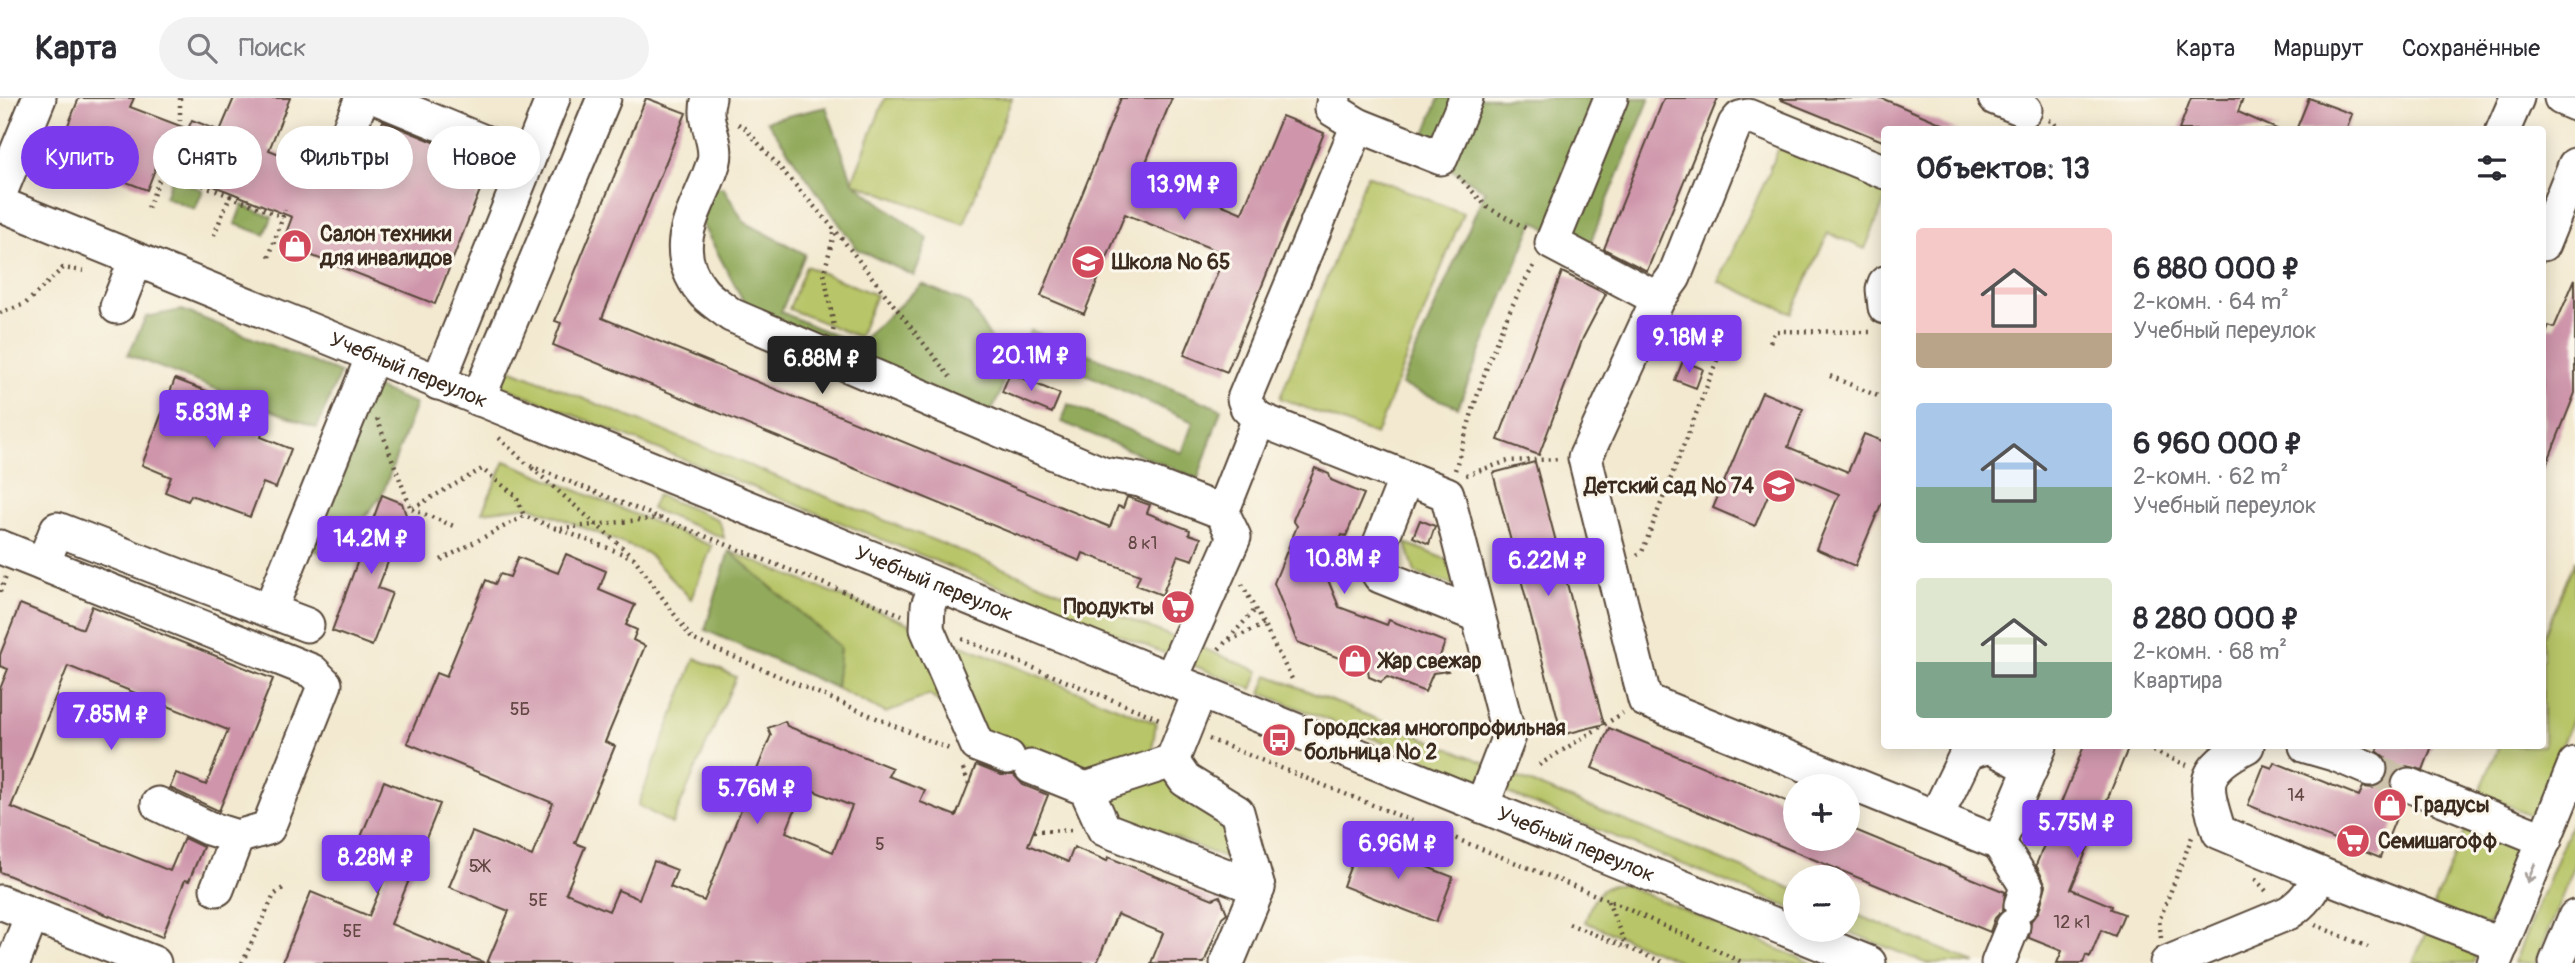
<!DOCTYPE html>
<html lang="ru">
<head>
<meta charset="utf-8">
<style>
	:root { --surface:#fff; --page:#f2f2f3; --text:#2b2b33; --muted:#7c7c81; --line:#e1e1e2; --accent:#7c3aed }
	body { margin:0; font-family:Pangolin,sans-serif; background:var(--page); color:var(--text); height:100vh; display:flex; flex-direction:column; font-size:26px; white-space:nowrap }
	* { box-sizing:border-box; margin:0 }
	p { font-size:23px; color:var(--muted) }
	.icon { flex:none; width:38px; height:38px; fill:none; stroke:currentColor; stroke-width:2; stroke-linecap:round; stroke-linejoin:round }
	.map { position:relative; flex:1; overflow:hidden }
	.panel { position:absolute; left:1881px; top:28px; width:665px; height:623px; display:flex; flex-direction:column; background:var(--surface); border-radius:7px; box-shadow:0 4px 18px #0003 }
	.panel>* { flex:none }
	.banner { position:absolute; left:21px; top:28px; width:665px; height:63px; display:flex; gap:14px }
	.fabs { position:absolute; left:1783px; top:676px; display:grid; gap:14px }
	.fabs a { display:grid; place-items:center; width:77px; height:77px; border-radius:50%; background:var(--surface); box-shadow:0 4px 18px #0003; font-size:35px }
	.price { position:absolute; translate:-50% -60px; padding:0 16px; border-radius:7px; background:var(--accent); color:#fff; font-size:23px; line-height:46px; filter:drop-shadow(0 2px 4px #0008) }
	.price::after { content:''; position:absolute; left:50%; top:42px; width:21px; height:16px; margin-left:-10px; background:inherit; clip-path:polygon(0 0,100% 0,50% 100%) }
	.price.active { background:#222; color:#fff }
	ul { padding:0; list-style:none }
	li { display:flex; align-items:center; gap:21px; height:175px; padding:0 35px }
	li span { display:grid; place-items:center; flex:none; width:196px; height:140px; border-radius:7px; color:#555 }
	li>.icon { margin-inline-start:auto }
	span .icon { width:84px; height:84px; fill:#fffc; stroke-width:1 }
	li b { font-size:30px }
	h2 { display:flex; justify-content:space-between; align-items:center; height:84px; padding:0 35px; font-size:30px }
	.chip { padding:0 24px; border-radius:32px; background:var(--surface); box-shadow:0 4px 18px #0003; font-size:24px; line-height:63px }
	.chip.active { background:var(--accent); color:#fff }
	header { display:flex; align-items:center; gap:42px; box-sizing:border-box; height:98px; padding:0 35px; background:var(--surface); border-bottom:2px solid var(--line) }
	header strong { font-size:33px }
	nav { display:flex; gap:38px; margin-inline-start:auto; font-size:24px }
	.search { width:490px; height:63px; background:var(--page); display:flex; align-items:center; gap:18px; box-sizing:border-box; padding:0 24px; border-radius:38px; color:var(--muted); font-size:26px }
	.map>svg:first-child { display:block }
	.green { fill:#b8c567; stroke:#7a7842; stroke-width:2 }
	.forest { fill:#92aa5c; stroke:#666a3d; stroke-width:2 }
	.building { fill:#cf96ab; fill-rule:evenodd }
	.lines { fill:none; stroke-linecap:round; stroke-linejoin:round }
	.minor-tunnel { stroke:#cec3ac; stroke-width:33; stroke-dasharray:33 17; stroke-linecap:butt }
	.minor-casing { stroke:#574739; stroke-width:37 }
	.path { stroke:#574739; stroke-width:4.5; stroke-dasharray:2 5; stroke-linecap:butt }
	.minor { stroke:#fff; stroke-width:33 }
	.oneway { stroke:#a79f9a }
	.labels { text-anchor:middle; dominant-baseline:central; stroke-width:6; stroke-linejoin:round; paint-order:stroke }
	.number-label { font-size:18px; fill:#604541 }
	.poi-label { font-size:21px; font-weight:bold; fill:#3b2a1e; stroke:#fbf7ec; text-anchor:start }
	.street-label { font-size:21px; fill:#3b2a1e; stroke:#fbf7ec }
</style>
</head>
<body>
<header>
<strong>Карта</strong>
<div class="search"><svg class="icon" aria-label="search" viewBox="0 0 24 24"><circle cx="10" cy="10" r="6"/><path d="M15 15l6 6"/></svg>Поиск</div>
<nav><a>Карта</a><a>Маршрут</a><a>Сохранённые</a></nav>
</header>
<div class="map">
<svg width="2575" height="865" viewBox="0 0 2575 865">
	<rect width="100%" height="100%" fill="#fbf7ec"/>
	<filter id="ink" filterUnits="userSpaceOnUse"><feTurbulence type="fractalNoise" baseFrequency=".0143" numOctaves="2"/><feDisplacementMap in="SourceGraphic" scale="14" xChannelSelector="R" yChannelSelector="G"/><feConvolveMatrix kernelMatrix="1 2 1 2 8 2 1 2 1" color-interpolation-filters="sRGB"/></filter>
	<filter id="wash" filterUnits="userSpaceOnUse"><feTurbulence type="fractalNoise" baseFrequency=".00686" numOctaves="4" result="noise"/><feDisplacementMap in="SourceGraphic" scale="28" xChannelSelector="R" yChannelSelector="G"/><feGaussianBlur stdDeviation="1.57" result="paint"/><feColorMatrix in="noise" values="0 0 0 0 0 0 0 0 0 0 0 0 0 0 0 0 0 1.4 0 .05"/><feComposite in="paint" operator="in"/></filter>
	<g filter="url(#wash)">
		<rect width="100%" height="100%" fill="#f3e9d0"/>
		<path class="green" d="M 885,0 L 1012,0 L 964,126 L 852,84 Z
			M 1781,44 L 1885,83 L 1885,102 L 1865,151 L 1828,135 L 1792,215 L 1718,183 L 1770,73 L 1770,67 L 1772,67 Z
			M 1367,77 L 1463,115 L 1376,337 L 1280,300 Z
			M 806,168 L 876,197 L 859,239 L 789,211 Z
			M 498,266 L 1178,541 L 1171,558 L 497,286 Z
			M 505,363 L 712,448 L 691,501 L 647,455 L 530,408 L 482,414 Z
			M 657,397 L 717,421 L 722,430 L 724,440 L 651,411 Z
			M 1406,445 L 1457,466 L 1463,490 L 1415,475 Z
			M 729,453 L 1156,625 L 1149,674 L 1218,709 L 1234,764 L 1111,713 L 1077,672 L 1038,652 L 979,632 L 929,597 L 886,615 L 836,590 L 840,549 Z
			M 2575,462 L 2575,614 L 2533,718 L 2479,695 L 2499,648 L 2543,648 L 2543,540 Z
			M 1197,548 L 1259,573 L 1252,591 L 1190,566 Z
			M 695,560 L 736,579 L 672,726 L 638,707 Z
			M 1268,577 L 1488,666 L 1480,684 L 1261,595 Z
			M 1507,675 L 1795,792 L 1795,812 L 1500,692 Z
			M 2575,716 L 2575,766 L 2535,865 L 2514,865 Z
			M 2469,722 L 2521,744 L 2488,828 L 2433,810 Z
			M 1613,787 L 1624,787 L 1812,865 L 1684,865 L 1585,824 C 1591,808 1594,792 1613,787 Z
			M 1848,813 L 1975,865 L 1925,865 L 1842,831 L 1848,831 Z
			M 2428,829 L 2477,854 L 2473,865 L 2413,865 Z"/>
		<path class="forest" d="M 1439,0 L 1650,0 L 1586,155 L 1534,123 L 1458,309 L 1401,287 L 1485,93 L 1419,51 Z
			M 826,9 L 853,84 L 928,141 L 914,178 L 857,151 L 767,23 Z
			M 172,80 L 203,92 L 195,111 L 165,99 Z
			M 706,89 L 723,89 L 744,124 L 805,156 L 781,214 L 857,247 L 922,186 L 969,206 L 1007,266 L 1000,296 L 990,317 L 746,208 L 701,124 Z
			M 242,107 L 272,119 L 265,137 L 235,126 Z
			M 182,212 L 340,275 L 317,330 L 128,257 L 146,219 Z
			M 1030,232 L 1221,311 L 1198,381 L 1062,324 L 1068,306 L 1182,355 L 1193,324 L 1025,249 Z
			M 362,284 L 416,306 L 382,397 L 333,460 L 297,445 Z
			M 729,453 L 840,549 L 836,590 L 705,532 Z"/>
		<g id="blocks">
			<path class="building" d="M 79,0 L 134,0 L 130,9 L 188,31 L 192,22 L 220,33 L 234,0 L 290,0 L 269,52 L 312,69 L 316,59 L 343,69 L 344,65 L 354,62 L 361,54 L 370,57 L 383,23 L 490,67 L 435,206 L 282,146 L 292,119 L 232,95 L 157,66 L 147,92 L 56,57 Z
				M 646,0 L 686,15 L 602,220 L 1110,429 L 1118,408 L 1123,410 L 1127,399 L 1150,407 L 1147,415 L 1190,432 L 1189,436 L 1201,440 L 1193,462 L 1178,457 L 1162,497 L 1136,487 L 1140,477 L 1083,455 L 1080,463 L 553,247 L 561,225 L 555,223 Z
				M 1121,0 L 1172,0 L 1142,74 L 1242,115 L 1282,18 L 1324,35 L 1227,274 L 1184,257 L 1225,156 L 1125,116 L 1084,216 L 1041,198 Z
				M 1664,0 L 1718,0 L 1647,173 L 1604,151 Z
				M 1881,0 L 1957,32 L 1885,32 L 1885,44 L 1779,1 Z
				M 2191,0 L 2243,0 L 2238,14 L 2279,32 L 2179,32 Z
				M 2309,0 L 2352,16 L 2346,32 L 2296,32 Z
				M 1562,174 L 1606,196 L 1583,240 L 1539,357 L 1498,342 Z
				M 2575,181 L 2575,295 L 2544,373 L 2543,244 L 2549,228 L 2554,230 Z
				M 1683,263 L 1703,271 L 1696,290 L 1675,282 Z
				M 1010,275 L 1060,296 L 1052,315 L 1002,294 Z
				M 175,281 L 269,317 L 261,339 L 291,351 L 276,390 L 263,385 L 250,419 L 191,397 L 188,403 L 165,394 L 171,379 L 142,367 Z
				M 1762,294 L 1803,311 L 1788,349 L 1848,374 L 1864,336 L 1885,344 L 1885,397 L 1855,468 L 1816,451 L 1839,396 L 1779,371 L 1755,428 L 1713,410 Z
				M 1535,364 L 1604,626 L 1562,637 L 1493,375 Z
				M 1315,370 L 1329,376 L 1331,382 L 1364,396 L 1346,438 L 1342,437 L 1326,477 L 1339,509 L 1387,527 L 1389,522 L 1445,544 L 1439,561 L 1448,573 L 1433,575 L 1425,594 L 1387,579 L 1381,584 L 1369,579 L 1368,571 L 1297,544 L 1274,485 L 1297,428 L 1293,422 Z
				M 382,397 L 402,405 L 406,417 L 378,490 L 392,495 L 372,548 L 332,533 Z
				M 1420,422 L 1435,428 L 1429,446 L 1413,439 Z
				M 566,456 L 606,473 L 599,492 L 635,507 L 626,527 L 637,532 L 633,542 L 645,548 L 605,644 L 615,648 L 575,745 L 585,749 L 566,795 L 609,813 L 618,792 L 639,801 L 654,763 L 677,772 L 670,789 L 704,803 L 771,637 L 768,630 L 785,623 L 787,628 L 892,670 L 888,678 L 925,692 L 920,704 L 956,718 L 976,667 L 1001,677 L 1014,677 L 1023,687 L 1048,697 L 1028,747 L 1068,764 L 1074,749 L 1107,763 L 1108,759 L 1213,801 L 1220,798 L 1227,815 L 1222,819 L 1204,865 L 1151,865 L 1163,835 L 1117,816 L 1097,865 L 487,865 L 509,813 L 449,789 L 472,734 L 532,758 L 553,705 L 407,645 L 436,575 L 446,579 L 486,482 L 495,486 L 500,476 L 510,479 L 518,459 L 558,475 ZM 804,689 L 852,708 L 833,754 L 786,734 Z
				M 20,506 L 83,531 L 92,508 L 273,581 L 219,713 L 170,690 L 176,675 L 206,687 L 228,632 L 68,568 L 11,709 L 170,773 L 184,740 L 203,749 L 189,783 L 185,782 L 162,839 L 0,774 L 0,591 L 8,571 L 0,568 L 0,557 Z
				M 1609,630 L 1796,707 L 1796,740 L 1848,740 L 1848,729 L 2005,794 L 2003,812 L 1995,820 L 1990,834 L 1592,670 Z
				M 2084,648 L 2129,648 L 2071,791 L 2112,808 L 2111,811 L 2124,816 L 2115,838 L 2101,832 L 2090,859 L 2086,857 L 2083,865 L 2057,865 L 2062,853 L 2029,840 L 2031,823 L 2039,813 L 2046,787 L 2036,767 Z
				M 2380,648 L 2432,648 L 2423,672 L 2406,668 L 2398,671 L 2391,679 L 2390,690 L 2394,699 L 2402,705 L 2380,760 L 2248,707 L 2264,667 L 2272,670 L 2274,664 L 2359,698 L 2363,689 L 2373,690 L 2381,687 L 2388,678 L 2389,668 L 2386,660 L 2377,653 Z
				M 384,683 L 440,706 L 391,826 L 485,865 L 282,865 L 311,794 L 369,818 L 386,777 L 351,763 Z
				M 1360,743 L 1453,779 L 1436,824 L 1343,788 Z"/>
		</g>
	</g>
	<g filter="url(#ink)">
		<use href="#blocks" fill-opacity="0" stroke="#574739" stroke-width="2"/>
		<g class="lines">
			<path class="minor-tunnel" d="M 2370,671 L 2409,687"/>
			<g class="minor-casing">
				<g id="minor">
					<path d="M 377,0 L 528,62"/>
					<path d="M 709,0 C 701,22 719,43 714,63 C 701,109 664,146 702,193 C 709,202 722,209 731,217 L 1103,376 L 1140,382 L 1222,414"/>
					<path d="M 1334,0 L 1332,11 L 1358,27 L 1441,60 L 1466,0"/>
					<path d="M 1611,0 L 1552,145 L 1658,201"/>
					<path d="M 1995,0 L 2025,12"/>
					<path d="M 2561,0 L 2575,6"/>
					<path d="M 2503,32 L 2517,0"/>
					<path d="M 343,46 L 362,0"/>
					<path d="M 1885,74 L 1748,18 L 1740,20 L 1735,26 L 1674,179 L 1658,201 L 1585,360 L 1645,602 L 1999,745"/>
					<path d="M 0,95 L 39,0"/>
					<path id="s1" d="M 0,106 L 1869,865"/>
					<path d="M 2543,146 L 2575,67"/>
					<path d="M 1885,185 L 1883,191 L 1885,209"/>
					<path d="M 117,209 L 136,162"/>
					<path d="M 438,285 L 553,0"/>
					<path d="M 478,301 L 604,0"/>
					<path d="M 1259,321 L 1247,309 L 1244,301 L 1358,27"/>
					<path d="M 1406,380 L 1372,465 L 1380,478 L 1477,517"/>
					<path d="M 0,449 L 312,573 L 325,586 L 268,730 L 237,739 L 217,791"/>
					<path d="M 43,466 L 57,431 L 307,527"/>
					<path d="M 936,487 L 928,508 L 927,531 L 977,647 L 1008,659"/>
					<path d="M 270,512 L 373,258"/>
					<path d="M 1171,581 L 1234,439 L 1222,414 L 1259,321 L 1447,396 L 1509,638 L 1482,708"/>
					<path d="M 2247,648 C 2199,673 2204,686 2219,734 L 2320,776"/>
					<path d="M 2306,648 L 2337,657"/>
					<path d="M 2341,648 L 2337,657 L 2370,671"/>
					<path d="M 1172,663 L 1185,682 L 1237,714 L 1258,790 L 1227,865"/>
					<path d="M 1031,669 L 1086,691 L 1104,731 L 1258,790"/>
					<path d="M 2409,687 L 2545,742"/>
					<path d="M 1086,691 L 1172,663 L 1200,593"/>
					<path d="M 158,706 L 208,730 L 237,739"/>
					<path d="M 1936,719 L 1967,655 L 1989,648 L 2031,670"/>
					<path d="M 0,804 L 154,865"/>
					<path d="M 2021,807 L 2027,789 L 1999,745 L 2040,648"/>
					<path d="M 13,865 L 32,817"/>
					<path d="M 1998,865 L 2013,828"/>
					<path d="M 2167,865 L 2288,815 C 2304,805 2312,793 2320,776 L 2502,847"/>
					<path d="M 2494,865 L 2575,666"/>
					<path d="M 2556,865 L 2575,819"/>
				</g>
			</g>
			<path class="path" d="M 180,0 L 180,28
				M 2049,22 L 2055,25 L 2059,32
				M 738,26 L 745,30 L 835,132 L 950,279
				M 164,71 L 230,98 L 214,137
				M 1458,78 L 1487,109 L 1529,132
				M 230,98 L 283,119
				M 148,110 L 166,65
				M 269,159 L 285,112
				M 0,215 L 25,206 L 63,170 L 85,173
				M 833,233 L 834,229 L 824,175 L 835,132
				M 1770,244 L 1775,233 L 1874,234
				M 1830,278 L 1885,301
				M 377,321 L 411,411 L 482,371 L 516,398 L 524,418
				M 499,340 L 528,367 L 902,517
				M 532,370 L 631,457
				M 1455,372 C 1477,298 1494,233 1535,166
				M 1466,377 L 1508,363 L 1560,361
				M 412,411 L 456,429
				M 554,431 L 660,420
				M 1637,457 L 1642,454 L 1730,229
				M 441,462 L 524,418 L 634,460 L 692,541 L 949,651
				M 1242,486 L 1292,581
				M 0,494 L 6,479
				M 962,541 L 1162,622
				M 1230,542 L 1263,527
				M 1219,551 L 1255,512
				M 1209,641 L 1608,802 L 1744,865
				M 2140,648 L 2187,667
				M 1539,667 L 1623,615
				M 963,671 L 969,686
				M 1034,733 L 1075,732
				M 2255,781 L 2268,795
				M 1608,803 L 1626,849
				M 1569,826 L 1665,865
				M 2315,827 L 2368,849
				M 2161,840 L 2159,823 L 2192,739
				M 242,865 L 274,797 L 283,790"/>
			<use href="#minor" class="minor"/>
		</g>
		<defs><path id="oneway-shaft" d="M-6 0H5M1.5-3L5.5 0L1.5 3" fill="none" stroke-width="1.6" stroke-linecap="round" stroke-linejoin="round" transform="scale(1.75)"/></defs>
		<use class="oneway" href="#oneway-shaft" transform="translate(2531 775) rotate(112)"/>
	</g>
	<defs>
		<g id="shop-disc" transform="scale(1.75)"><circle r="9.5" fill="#d1495b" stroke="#fbf7ec"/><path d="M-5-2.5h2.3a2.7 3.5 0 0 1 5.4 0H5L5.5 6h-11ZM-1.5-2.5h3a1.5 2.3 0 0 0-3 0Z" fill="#fff"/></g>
		<g id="school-disc" transform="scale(1.75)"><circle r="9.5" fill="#d1495b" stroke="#fbf7ec"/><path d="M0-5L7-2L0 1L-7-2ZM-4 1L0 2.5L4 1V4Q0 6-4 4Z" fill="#fff"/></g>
		<g id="supermarket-disc" transform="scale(1.75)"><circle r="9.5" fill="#d1495b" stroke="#fbf7ec"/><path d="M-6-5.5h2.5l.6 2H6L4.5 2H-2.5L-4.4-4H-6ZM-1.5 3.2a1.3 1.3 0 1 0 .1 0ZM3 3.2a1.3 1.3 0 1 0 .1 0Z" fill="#fff"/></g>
		<g id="bus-disc" transform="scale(1.75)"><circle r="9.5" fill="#d1495b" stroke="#fbf7ec"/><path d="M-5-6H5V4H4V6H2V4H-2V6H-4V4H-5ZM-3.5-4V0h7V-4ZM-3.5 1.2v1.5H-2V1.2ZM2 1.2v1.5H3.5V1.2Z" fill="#fff"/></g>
	</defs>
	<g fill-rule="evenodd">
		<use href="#shop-disc" x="295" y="148"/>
		<use href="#school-disc" x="1088" y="164"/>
		<use href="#school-disc" x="1779" y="388"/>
		<use href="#supermarket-disc" x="1178" y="509"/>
		<use href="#shop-disc" x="1355" y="563"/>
		<use href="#bus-disc" x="1279" y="642"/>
		<use href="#shop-disc" x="2390" y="707"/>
		<use href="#supermarket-disc" x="2353" y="743"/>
	</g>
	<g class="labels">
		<g class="number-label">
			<text x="1143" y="445">8 к1</text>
			<text x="520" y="611">5Б</text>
			<text x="2296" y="697">14</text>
			<text x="880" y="746">5</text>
			<text x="479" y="768">5Ж</text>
			<text x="538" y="802">5Е</text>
			<text x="2072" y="824">12 к1</text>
			<text x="352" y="833">5Е</text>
		</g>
		<g class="poi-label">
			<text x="320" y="136">Салон техники<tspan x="320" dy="24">для инвалидов</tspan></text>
			<text x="1112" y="164">Школа № 65</text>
			<text x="1754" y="388" text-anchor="end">Детский сад № 74</text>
			<text x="1154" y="509" text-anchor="end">Продукты</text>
			<text x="1380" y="563">Жар свежар</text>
			<text x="1304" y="630">Городская многопрофильная<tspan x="1304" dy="24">больница № 2</tspan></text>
			<text x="2414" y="707">Градусы</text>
			<text x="2378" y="743">Семишагофф</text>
		</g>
		<g class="street-label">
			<text stroke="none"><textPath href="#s1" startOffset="441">Учебный переулок</textPath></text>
			<text stroke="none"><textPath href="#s1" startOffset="1008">Учебный переулок</textPath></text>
			<text stroke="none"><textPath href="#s1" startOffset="1701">Учебный переулок</textPath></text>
		</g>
	</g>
</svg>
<div class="fabs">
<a>+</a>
<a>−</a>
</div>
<b class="price" style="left:1184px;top:124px">13.9M ₽</b>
<b class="price" style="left:1689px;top:277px">9.18M ₽</b>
<b class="price" style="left:1031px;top:295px">20.1M ₽</b>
<b class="price active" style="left:822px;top:298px">6.88M ₽</b>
<b class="price" style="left:214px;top:352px">5.83M ₽</b>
<b class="price" style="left:371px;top:478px">14.2M ₽</b>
<b class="price" style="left:1344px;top:498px">10.8M ₽</b>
<b class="price" style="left:1548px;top:500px">6.22M ₽</b>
<b class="price" style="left:111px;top:654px">7.85M ₽</b>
<b class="price" style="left:757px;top:728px">5.76M ₽</b>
<b class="price" style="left:2077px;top:762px">5.75M ₽</b>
<b class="price" style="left:1398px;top:783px">6.96M ₽</b>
<b class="price" style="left:376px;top:797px">8.28M ₽</b>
<div class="banner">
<a class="chip active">Купить</a>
<a class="chip">Снять</a>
<a class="chip">Фильтры</a>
<a class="chip">Новое</a>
</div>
<section class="panel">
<h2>Объектов: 13<svg class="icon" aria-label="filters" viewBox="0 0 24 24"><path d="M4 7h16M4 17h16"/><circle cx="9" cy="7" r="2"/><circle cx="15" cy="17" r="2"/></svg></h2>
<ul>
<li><span style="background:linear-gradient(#f6c9c9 75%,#b9a48a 0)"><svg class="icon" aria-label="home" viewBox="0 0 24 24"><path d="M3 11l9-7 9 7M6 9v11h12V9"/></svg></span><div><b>6 880 000 ₽</b><p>2-комн. · 64 m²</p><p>Учебный переулок</p></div></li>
<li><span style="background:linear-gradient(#a9c7e8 60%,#7fa58c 0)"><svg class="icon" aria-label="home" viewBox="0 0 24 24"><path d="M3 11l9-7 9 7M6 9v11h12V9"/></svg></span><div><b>6 960 000 ₽</b><p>2-комн. · 62 m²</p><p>Учебный переулок</p></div></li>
<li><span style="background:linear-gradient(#dfe7d0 60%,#7fa58c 0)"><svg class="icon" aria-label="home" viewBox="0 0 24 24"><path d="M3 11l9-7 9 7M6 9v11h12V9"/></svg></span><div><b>8 280 000 ₽</b><p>2-комн. · 68 m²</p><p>Квартира</p></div></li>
</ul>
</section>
</div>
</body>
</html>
